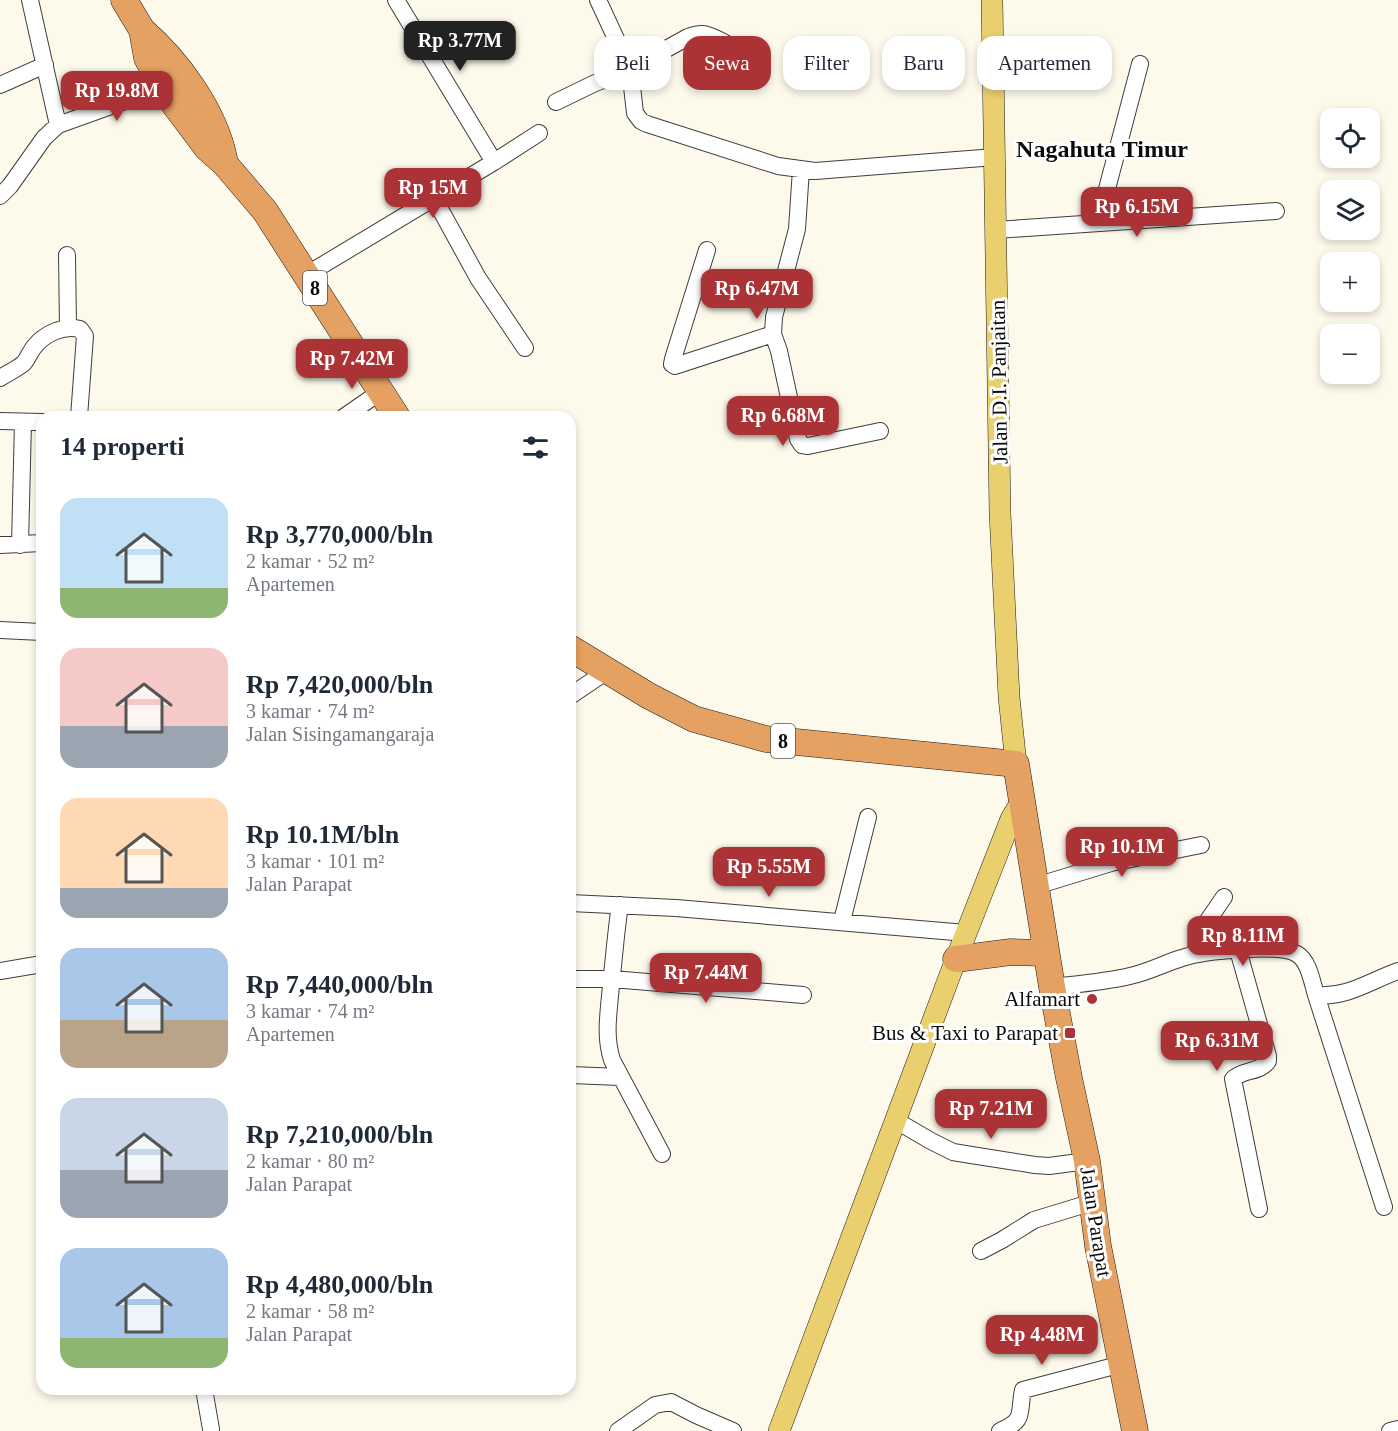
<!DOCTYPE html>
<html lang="id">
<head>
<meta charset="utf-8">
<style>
	:root { --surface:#fff; --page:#f6f6f7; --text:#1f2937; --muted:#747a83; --accent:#ac3335 }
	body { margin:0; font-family:"Times New Roman",serif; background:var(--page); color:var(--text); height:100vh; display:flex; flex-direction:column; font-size:22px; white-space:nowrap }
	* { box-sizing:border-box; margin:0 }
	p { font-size:20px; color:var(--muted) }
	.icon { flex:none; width:33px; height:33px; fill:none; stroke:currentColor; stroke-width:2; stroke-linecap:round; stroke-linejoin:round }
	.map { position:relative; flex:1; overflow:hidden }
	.sheet { position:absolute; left:36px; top:411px; width:540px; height:984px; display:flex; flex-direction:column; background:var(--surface); border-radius:18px; box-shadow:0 3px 9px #0003 }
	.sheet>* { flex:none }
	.hud { position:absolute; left:594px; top:36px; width:570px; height:54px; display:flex; gap:12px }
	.buttons { position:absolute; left:1320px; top:108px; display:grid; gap:12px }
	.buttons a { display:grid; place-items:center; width:60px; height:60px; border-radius:12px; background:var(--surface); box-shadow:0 3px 9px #0003; font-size:30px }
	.price { position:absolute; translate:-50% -51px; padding:0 14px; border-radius:12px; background:var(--accent); color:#fff; font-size:20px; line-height:39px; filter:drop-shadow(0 2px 3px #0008) }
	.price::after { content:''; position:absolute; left:50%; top:36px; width:18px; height:14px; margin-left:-9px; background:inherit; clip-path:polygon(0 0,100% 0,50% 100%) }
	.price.selected { background:#222; color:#fff }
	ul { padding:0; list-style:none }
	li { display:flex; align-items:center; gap:18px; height:150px; padding:0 24px }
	li span { display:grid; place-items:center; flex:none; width:168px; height:120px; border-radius:18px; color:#555 }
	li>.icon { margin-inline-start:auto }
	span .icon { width:72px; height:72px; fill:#fffc; stroke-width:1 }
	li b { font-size:26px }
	h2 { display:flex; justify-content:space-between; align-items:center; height:72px; padding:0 24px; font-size:26px }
	.pill { padding:0 21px; border-radius:18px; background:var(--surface); box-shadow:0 3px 9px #0003; font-size:21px; line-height:54px }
	.pill.selected { background:var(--accent); color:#fff }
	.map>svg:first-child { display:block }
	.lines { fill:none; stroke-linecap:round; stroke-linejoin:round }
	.minor-casing { stroke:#3e3e3e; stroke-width:18 }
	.major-casing { stroke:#1c1c1c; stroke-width:22 }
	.highway-casing { stroke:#1c1c1c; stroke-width:27 }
	.minor { stroke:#fff; stroke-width:16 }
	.major { stroke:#eacf6f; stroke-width:21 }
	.highway { stroke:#e5a162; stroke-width:26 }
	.poi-dot { fill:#ac3335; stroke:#fff; stroke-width:2 }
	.labels { text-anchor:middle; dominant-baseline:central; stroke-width:6; stroke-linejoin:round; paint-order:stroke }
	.shield { fill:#fff; stroke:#545454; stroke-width:1.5 }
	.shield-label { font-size:20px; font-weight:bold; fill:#0b0b0b }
	.street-label { font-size:21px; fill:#0b0b0b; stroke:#fff }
	.poi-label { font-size:21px; fill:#0b0b0b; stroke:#fff; text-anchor:end }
	.quarter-label { font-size:24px; font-weight:bold; fill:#0b0b0b; stroke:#fff }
</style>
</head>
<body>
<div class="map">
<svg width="1398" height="1431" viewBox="0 0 1398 1431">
	<rect width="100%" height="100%" fill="#fdfaec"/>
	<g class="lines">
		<g class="minor-casing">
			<path id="minor" d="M 30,0 L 58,125
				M 396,0 L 494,162
				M 598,0 L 630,69 L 635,113 L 641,121 L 647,124 L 778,166 L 815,171 L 995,157
				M 0,85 L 45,65
				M 556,102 L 593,84 L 630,69 L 688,37 C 693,35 698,34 702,34 C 717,35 749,58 762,67
				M 0,196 L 10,186 L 44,138 L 58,125 L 164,87
				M 434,198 L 478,278 L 525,348
				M 1098,223 L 1140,64
				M 996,230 L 1276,211
				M 707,250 L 673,359 L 672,364 L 675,366 L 773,334 L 774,317 L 797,229 L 801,169
				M 67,255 L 68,327
				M 306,275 L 494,162 L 539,133
				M 773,334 L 779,351 L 798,439 L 802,445 L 808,446 L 880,431
				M 0,378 C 8,373 17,369 24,363 C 28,358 30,352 34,347 C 45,333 64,325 80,329 L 85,336 L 79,417
				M 344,417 L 380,392
				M 0,421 L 42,422
				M 0,545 L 42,543
				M 20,545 L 23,422
				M 0,630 L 42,632
				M 570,696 L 607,671
				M 1036,886 L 1111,863 L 1201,845
				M 570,903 L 676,908 L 966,933
				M 620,905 C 616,931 614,958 611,985 C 609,1011 604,1035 612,1060 L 662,1154
				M 842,921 L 868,817
				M 1238,950 L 1268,1056 L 1268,1061 C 1260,1073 1243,1069 1233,1079 L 1259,1209
				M 1195,954 L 1200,932 L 1224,897
				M 0,971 L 42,964
				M 570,979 L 612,979 L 803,995
				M 1052,987 C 1078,984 1105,982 1130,976 C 1149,972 1165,963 1182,958 C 1203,951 1279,943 1297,954 C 1309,961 1312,982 1316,995 C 1347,998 1370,981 1398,971
				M 1316,995 L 1384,1207
				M 570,1075 L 621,1077
				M 895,1120 L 931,1141 L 953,1152 L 965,1154 L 1035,1165 L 1049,1166 L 1087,1161
				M 981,1251 L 1002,1240 L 1034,1220 L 1093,1202
				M 204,1389 L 211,1429
				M 618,1431 L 655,1405 L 671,1402 L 696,1415 L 733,1431
				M 1000,1431 C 1026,1420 1018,1414 1023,1390 L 1122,1364
				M 1390,1431 L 1398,1429"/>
		</g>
		<g class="major-casing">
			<path id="major" d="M 992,0 L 1000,513 L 1009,697 L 1016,764
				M 779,1431 L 956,959 L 1011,819 L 1021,802"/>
		</g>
		<g class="highway-casing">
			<path id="highway" d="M 124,0 L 142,30 L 147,58 L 171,100 L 207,148 L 225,164 L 265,211 L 397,417
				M 142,30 C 178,61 214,111 224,158
				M 570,648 L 649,696 L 694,719 L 766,739 L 1016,764 L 1052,987 L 1069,1078 L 1087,1161 L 1098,1246 L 1135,1431
				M 956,959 L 1011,952 L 1046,953"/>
		</g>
		<use href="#minor" class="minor"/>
		<use href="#major" class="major"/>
		<use href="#highway" class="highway"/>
	</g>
	<g class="poi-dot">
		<circle cx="1092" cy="999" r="6"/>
		<rect x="1064" y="1027" width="12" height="12" rx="3"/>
	</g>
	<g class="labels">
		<g class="shield">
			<rect x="303" y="271" width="24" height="34" rx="4.5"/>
			<rect x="771" y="724" width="24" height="34" rx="4.5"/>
		</g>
		<g class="shield-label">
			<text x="315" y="288">8</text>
			<text x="783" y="741">8</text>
		</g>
		<g class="street-label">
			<text transform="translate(999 382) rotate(-91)">Jalan D.I. Panjaitan</text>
			<text transform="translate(1096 1222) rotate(81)">Jalan Parapat</text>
		</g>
		<g class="poi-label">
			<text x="1080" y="999">Alfamart</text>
			<text x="1058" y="1033">Bus &amp; Taxi to Parapat</text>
		</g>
		<g class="quarter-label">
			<text x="1102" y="149">Nagahuta Timur</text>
		</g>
	</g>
</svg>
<div class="buttons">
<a><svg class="icon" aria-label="locate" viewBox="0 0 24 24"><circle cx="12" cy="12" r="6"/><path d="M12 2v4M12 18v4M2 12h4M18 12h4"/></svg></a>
<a><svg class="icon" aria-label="layers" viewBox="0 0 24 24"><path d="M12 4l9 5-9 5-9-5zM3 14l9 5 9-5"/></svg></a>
<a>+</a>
<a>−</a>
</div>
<b class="price selected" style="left:460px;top:72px">Rp 3.77M</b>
<b class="price" style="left:117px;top:122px">Rp 19.8M</b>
<b class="price" style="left:433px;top:219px">Rp 15M</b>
<b class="price" style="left:1137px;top:238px">Rp 6.15M</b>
<b class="price" style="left:757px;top:320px">Rp 6.47M</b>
<b class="price" style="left:352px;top:390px">Rp 7.42M</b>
<b class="price" style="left:783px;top:447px">Rp 6.68M</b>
<b class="price" style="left:1122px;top:878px">Rp 10.1M</b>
<b class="price" style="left:769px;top:898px">Rp 5.55M</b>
<b class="price" style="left:1243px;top:967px">Rp 8.11M</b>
<b class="price" style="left:706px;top:1004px">Rp 7.44M</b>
<b class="price" style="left:1217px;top:1072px">Rp 6.31M</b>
<b class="price" style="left:991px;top:1140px">Rp 7.21M</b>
<b class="price" style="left:1042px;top:1366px">Rp 4.48M</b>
<div class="hud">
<a class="pill">Beli</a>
<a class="pill selected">Sewa</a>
<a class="pill">Filter</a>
<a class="pill">Baru</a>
<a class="pill">Apartemen</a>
</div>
<section class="sheet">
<h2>14 properti<svg class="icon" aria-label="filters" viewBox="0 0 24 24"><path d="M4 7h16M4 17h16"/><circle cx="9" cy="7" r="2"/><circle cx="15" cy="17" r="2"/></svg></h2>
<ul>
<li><span style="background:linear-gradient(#bfe0f5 75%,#8fb573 0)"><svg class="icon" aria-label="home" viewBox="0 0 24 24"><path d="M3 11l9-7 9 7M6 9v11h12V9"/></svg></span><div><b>Rp 3,770,000/bln</b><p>2 kamar · 52 m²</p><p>Apartemen</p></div></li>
<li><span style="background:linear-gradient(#f6c9c9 65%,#9aa5b1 0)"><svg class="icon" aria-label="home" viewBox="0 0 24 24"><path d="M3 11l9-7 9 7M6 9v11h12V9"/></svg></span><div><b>Rp 7,420,000/bln</b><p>3 kamar · 74 m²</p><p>Jalan Sisingamangaraja</p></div></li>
<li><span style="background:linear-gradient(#ffd9b3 75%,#9aa5b1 0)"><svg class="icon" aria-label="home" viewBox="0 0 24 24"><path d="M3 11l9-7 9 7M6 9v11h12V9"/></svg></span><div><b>Rp 10.1M/bln</b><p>3 kamar · 101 m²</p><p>Jalan Parapat</p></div></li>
<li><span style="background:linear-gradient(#a9c7e8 60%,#b9a48a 0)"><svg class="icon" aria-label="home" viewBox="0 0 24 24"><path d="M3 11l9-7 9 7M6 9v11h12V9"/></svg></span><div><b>Rp 7,440,000/bln</b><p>3 kamar · 74 m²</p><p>Apartemen</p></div></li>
<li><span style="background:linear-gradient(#c9d6e8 60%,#9aa5b1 0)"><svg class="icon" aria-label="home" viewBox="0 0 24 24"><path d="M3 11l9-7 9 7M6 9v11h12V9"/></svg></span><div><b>Rp 7,210,000/bln</b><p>2 kamar · 80 m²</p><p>Jalan Parapat</p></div></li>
<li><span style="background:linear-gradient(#a9c7e8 75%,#8fb573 0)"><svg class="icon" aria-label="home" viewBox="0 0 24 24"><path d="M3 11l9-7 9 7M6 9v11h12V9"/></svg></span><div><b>Rp 4,480,000/bln</b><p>2 kamar · 58 m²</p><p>Jalan Parapat</p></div></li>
</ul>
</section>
</div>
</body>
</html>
